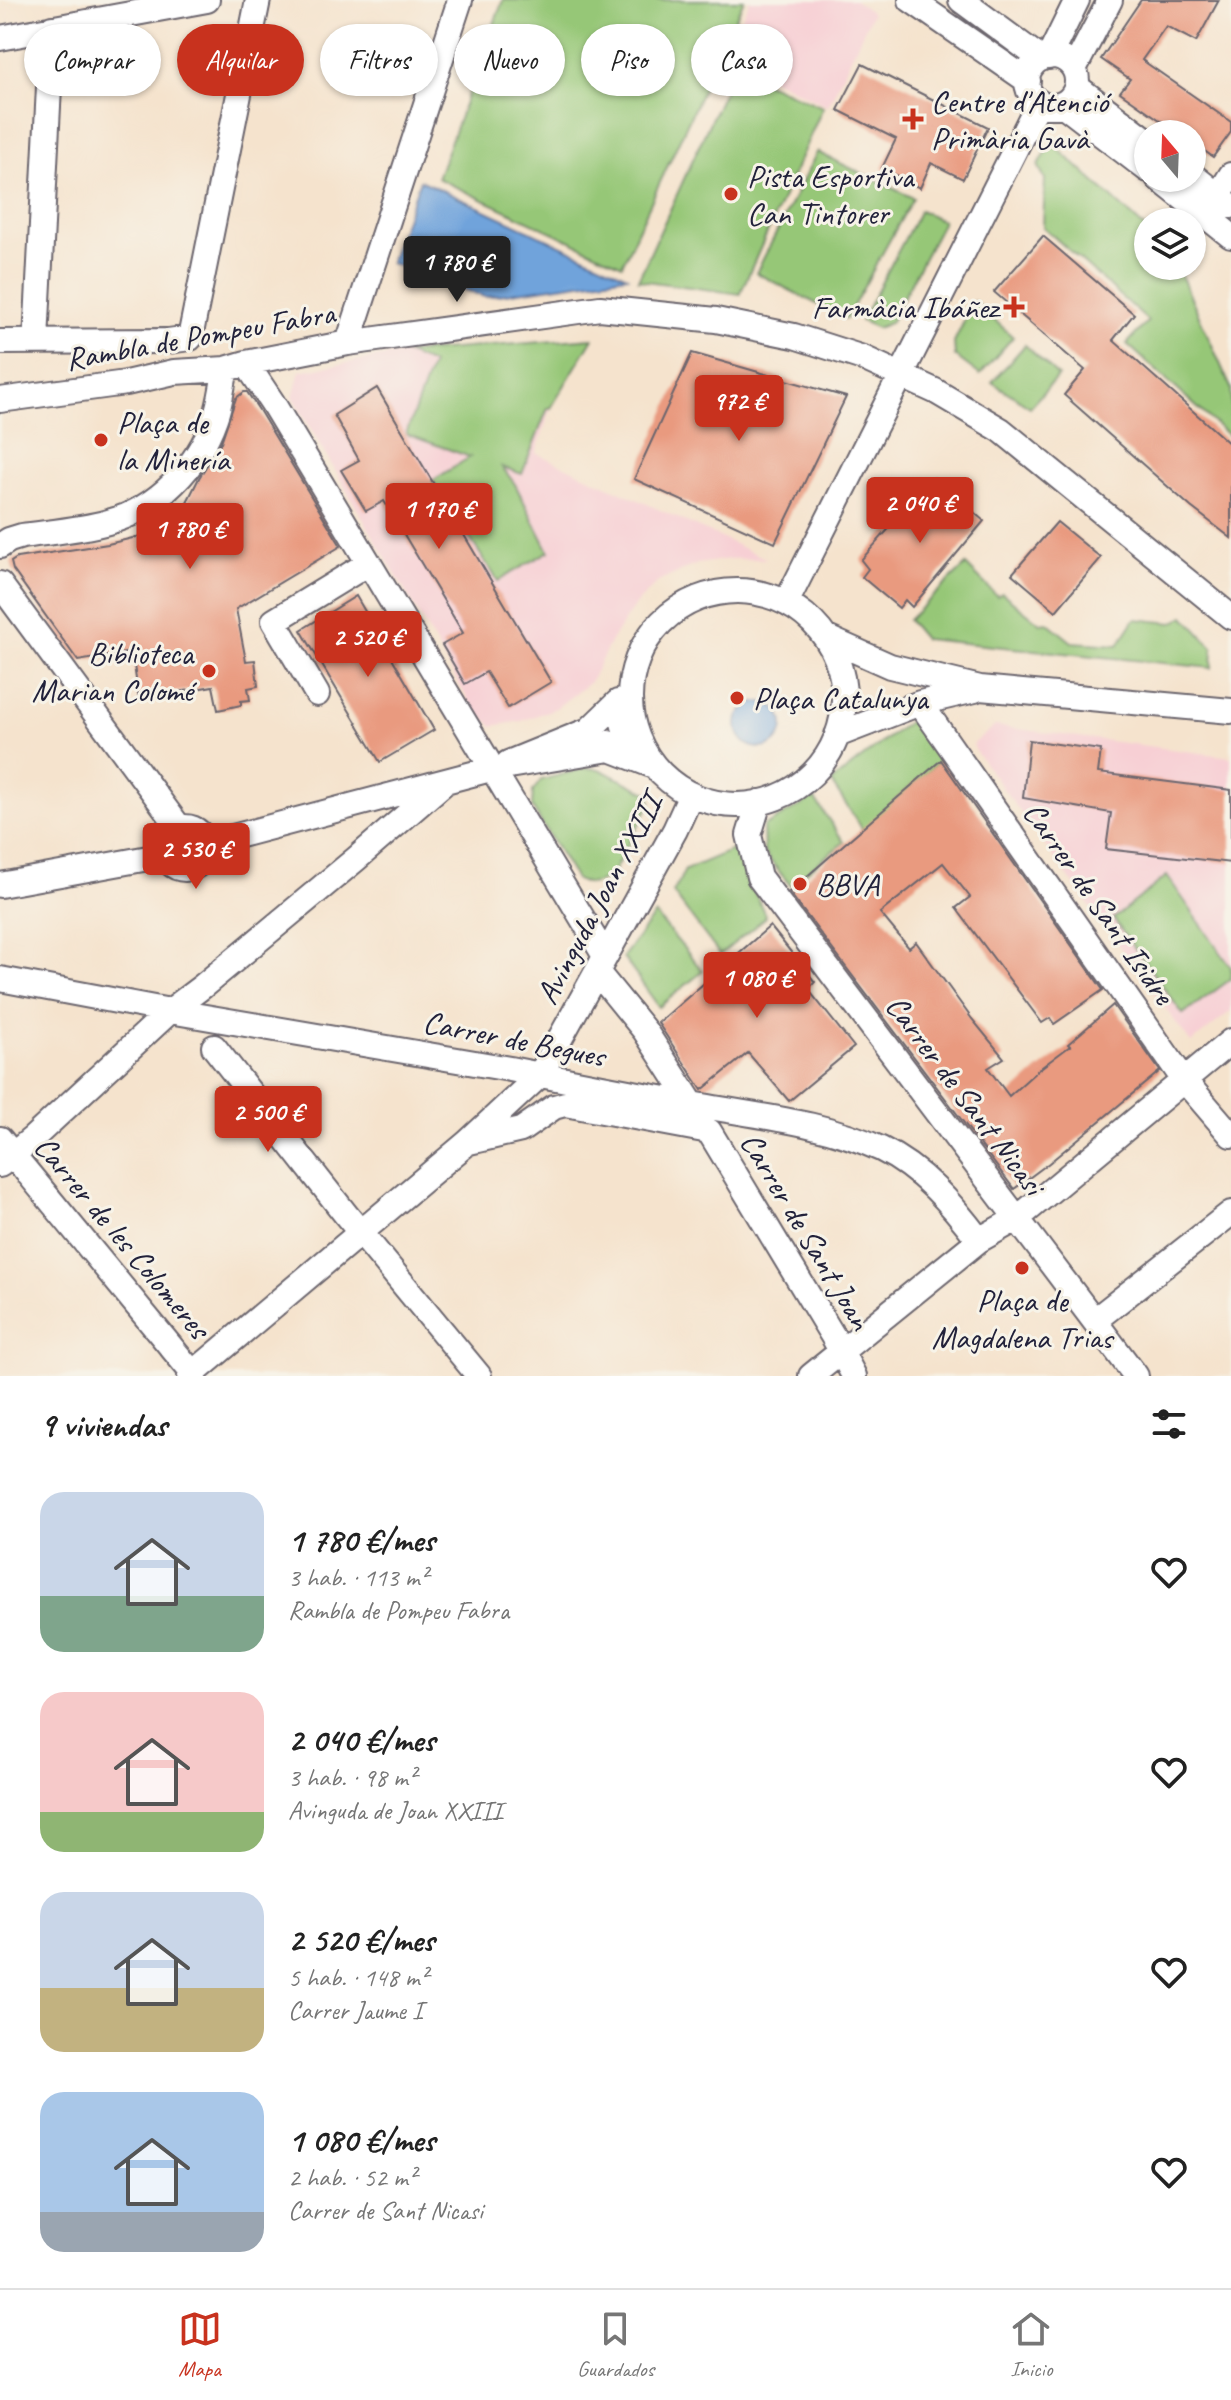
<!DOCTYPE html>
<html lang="es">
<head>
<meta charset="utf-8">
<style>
	:root { --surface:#fff; --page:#f6f6f6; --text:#222; --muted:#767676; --line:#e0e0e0; --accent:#c8321e }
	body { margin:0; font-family:Caveat,sans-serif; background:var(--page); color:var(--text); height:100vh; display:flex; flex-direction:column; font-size:30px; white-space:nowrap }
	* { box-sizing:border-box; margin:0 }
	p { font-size:26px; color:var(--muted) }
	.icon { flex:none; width:44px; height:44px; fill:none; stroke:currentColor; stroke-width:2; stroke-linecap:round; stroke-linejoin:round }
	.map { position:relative; height:1376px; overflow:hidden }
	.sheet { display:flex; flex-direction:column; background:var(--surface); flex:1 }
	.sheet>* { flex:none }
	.hud { position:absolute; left:24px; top:24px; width:800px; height:72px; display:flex; gap:16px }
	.needle { width:52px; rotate:341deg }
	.fabs { position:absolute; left:1134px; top:120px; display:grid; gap:16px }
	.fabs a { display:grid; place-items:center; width:72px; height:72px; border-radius:50%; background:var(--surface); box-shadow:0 2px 6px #0004; font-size:40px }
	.price { position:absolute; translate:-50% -68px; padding:0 18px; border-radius:8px; background:var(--accent); color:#fff; font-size:26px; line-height:52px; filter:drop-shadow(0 2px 4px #0008) }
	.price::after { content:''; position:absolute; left:50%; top:48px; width:24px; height:18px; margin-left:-12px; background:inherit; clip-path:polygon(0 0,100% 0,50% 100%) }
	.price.active { background:#222; color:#fff }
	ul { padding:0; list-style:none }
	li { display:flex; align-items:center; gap:24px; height:200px; padding:0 40px }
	li span { display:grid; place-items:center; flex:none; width:224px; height:160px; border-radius:24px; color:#555 }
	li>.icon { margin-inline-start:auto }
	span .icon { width:96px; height:96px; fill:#fffc; stroke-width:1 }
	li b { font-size:34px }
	h2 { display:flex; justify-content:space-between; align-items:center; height:96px; padding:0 40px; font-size:34px }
	.pill { padding:0 28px; border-radius:36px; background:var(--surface); box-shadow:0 2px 6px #0004; font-size:28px; line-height:72px }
	.pill.active { background:var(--accent); color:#fff }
	.dock { display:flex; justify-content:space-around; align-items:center; height:112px; border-top:2px solid var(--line); background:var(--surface); font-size:22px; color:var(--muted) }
	.dock a { display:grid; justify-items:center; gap:4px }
	.dock .active { color:var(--accent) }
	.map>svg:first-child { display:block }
	.built { fill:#f7cfd4 }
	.green { fill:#96c777; stroke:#5c7459; stroke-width:2 }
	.water { fill:#6fa3db; stroke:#48628b; stroke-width:2 }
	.building { fill:#e99a7f }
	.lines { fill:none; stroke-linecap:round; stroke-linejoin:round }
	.minor-casing { stroke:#6c666e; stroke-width:28 }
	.minor { stroke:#fff; stroke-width:24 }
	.poi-dot { fill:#c8321e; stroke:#f7f3e8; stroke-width:3 }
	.labels { text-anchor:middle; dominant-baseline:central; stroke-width:6; stroke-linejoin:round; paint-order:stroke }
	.poi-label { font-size:32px; fill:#22223b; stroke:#f7f3e8; text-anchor:start }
	.street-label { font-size:32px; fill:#22223b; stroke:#f7f3e8 }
</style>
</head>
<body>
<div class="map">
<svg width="1231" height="1376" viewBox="0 0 1231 1376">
	<rect width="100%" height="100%" fill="#f7f3e8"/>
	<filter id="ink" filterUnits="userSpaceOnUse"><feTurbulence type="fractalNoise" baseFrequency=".0125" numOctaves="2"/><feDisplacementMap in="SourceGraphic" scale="16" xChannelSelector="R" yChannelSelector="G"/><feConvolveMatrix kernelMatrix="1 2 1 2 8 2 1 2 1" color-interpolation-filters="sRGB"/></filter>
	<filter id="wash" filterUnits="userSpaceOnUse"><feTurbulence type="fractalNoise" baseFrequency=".006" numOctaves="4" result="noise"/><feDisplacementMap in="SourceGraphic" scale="32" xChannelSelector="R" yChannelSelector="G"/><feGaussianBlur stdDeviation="1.8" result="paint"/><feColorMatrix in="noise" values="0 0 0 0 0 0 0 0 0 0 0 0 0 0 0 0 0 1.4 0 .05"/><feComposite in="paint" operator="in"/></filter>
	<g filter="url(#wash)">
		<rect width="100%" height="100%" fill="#f5e3cd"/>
		<path class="built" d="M 750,0 L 855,0 L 872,13 L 828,106 L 724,55 Z
			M 405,353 L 551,408 L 536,453 L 767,559 L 730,559 L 697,564 L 658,582 L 635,605 L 612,639 L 590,682 L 556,708 L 522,721 L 493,726 L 474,710 L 293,398 L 300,371 Z
			M 995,726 L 1231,757 L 1231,1011 L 1191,1043 L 976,752 L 973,744 Z"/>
		<path class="green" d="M 503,0 L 744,0 L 622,265 L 437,178 Z
			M 734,69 L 823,107 L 740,294 L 638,280 Z
			M 1053,144 L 1148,231 L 1148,266 L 1177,266 L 1231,388 L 1231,438 L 1127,344 L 1148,321 L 1043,227 L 1045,179 L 1038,165 Z
			M 817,152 L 913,198 L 846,319 L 756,273 Z
			M 920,210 L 943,221 L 890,323 L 877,328 L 861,321 Z
			M 974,301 L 1013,337 L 980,375 L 955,356 L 954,342 Z
			M 593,338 L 551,408 L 548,408 L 522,474 L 502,467 L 515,484 L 549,551 L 498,581 L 432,481 L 470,457 L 406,434 L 432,364 L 405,353 Z
			M 1025,345 L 1058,376 L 1030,407 L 992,382 Z
			M 966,565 L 997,596 L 1002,593 L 1040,623 L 1047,622 L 1072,642 L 1118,645 L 1135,619 L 1173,623 L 1185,616 L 1213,648 L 1212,668 L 924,639 L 908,620 Z
			M 911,720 L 941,760 L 863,830 L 831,782 Z
			M 586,768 L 599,769 L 648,793 L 651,802 L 611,876 C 598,884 590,886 576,880 L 532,807 L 533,791 L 541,780 Z
			M 814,798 L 844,842 L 790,885 L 764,853 L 763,827 Z
			M 739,847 L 748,878 L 766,917 L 720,955 L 673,893 L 685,870 Z
			M 1167,876 L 1231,967 L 1231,979 L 1183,1014 L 1113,919 Z
			M 655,914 L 703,971 L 659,1007 L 623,957 Z"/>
		<path class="water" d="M 420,180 L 627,276 L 485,297 L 390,263 Z
			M737 725a23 23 0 1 1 46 0a23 23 0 1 1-46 0Z"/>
		<g id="blocks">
			<path class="building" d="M 1141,0 L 1219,0 L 1196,42 L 1166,26 L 1142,60 L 1231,122 L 1231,132 L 1213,157 L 1192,142 L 1192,134 L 1180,134 L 1120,92 L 1130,79 L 1101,59 Z
				M 862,64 L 988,127 L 963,179 L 931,163 L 920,188 L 882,168 L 896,139 L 838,110 Z
				M 1043,236 L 1134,314 L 1113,340 L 1231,445 L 1231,538 L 1191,507 L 1064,395 L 1085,370 L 994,292 Z
				M 692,353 L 846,397 L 775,543 L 634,479 Z
				M 377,388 L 551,682 L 508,708 L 486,672 L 465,684 L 442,645 L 463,633 L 384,501 L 366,511 L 341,470 L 359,460 L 334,415 Z
				M 244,392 L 247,392 L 259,410 L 341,546 L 236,609 L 246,661 L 255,660 L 258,686 L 248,688 L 250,700 L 241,701 L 241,705 L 218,710 L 213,686 L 139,699 L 132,652 L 78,661 L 13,570 L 11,562 L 17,558 L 108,544 L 149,534 L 184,508 L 199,478 L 221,442 L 236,398 Z
				M 934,478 L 984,521 L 912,607 L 905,600 L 899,608 L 862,577 L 868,569 L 861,560 Z
				M 1057,522 L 1101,558 L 1056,611 L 1012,574 Z
				M 356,596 L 434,730 L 380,762 L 301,630 Z
				M 1029,740 L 1101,750 L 1098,773 L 1231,790 L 1231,863 L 1106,849 L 1111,813 L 1023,798 Z
				M 941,760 L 1103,990 L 1054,1024 L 1050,1018 L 1042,1023 L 956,908 L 970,897 L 943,863 L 880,913 L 909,948 L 916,942 L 972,1019 L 1004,1058 L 988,1068 L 1009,1096 L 1038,1070 L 1070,1046 L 1068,1044 L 1113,1005 L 1160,1071 L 1049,1163 L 1014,1189 L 789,892 Z
				M 770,926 L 815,982 L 808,989 L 854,1047 L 789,1101 L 748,1053 L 702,1090 L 658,1023 Z"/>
		</g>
	</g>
	<g filter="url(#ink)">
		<use href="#blocks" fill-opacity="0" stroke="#6c666e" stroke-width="2"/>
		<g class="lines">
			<g class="minor-casing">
				<path id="minor" d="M 911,0 L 1028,81
					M 961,0 L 1041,59
					M 0,38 L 207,0
					M1027 81a25 25 0 1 1 50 0a25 25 0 1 1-50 0Z
					M 1049,57 L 1077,0
					M 1074,69 L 1110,0
					M 1077,87 L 1148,141
					M 1062,104 L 1148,170
					M 1192,175 L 1231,206
					M 1158,178 L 1231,236
					M 1218,196 L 1231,175
					M 190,338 L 258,0
					M 36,341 L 52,28
					M 0,342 L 168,341 L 190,338
					M 348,343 L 460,0
					M 246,363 L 272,402 L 605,956
					M 0,400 L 126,383 L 174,372 L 226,369 L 246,363 L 348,343 L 600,308 L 716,320 L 794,336 L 863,358 L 935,391 L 1001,430 L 1231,617
					M 0,546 L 9,540 L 22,536 C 50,532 80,530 108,522 C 158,509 198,466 215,418 C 221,402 222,385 226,369
					M 0,584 L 179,827
					M630 698a107 107 0 1 1 214 0a107 107 0 1 1-214 0Z
					M 786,603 L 1039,102
					M 825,637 L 890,666 L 980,688 L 1231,711
					M 317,694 L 274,621 L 369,563
					M 618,702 L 629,746 L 595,741 L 508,763 L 589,730 Z
					M 920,703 L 1184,1080 L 1231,1135
					M 837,735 L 920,703 L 975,690
					M 759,802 L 749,835 L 759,877 L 1136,1376
					M164 848a21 21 0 1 1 42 0a21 21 0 1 1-42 0Z
					M 206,844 L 491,769 L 610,749 L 654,766
					M 0,885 L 165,855
					M 597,972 L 645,1031 L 692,1104
					M 0,979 L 170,1011 L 510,1069 C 576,1082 642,1095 709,1107 C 766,1117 828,1124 881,1149 C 922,1169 952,1204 979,1240
					M 214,1047 L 347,1216 L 479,1376
					M 0,1139 L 195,1376
					M 469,1142 L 521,1130 L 554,1107 L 565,1104 L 709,1131 L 834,1338 L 854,1376
					M 0,1165 L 33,1138 L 170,1011 L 203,986 L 356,859 L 445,782
					M 1095,1320 L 1231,1213
					M 190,1376 L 467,1143 L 540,1075 L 675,830 L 691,795
					M 811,1376 L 979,1240 L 1018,1218 L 1231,1041"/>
			</g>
			<use href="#minor" class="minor"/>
		</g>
	</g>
	<g class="poi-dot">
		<path d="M909 107h8v8h8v8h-8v8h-8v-8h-8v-8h8z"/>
		<circle cx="731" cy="194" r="8"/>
		<path d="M1010 295h8v8h8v8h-8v8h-8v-8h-8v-8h8z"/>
		<circle cx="101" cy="440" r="8"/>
		<circle cx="209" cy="671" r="8"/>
		<circle cx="737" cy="698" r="8"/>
		<circle cx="800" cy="884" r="8"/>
		<circle cx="1022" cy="1268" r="8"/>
	</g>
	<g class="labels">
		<g class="poi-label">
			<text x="931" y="101">Centre d'Atenció<tspan x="931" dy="37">Primària Gavà</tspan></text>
			<text x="747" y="176">Pista Esportiva<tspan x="747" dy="37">Can Tintorer</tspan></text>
			<text x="998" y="307" text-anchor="end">Farmàcia Ibáñez</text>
			<text x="117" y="422">Plaça de<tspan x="117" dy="37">la Minería</tspan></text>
			<text x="193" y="653" text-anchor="end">Biblioteca<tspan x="193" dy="37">Marian Colomé</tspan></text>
			<text x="753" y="698">Plaça Catalunya</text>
			<text x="816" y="884">BBVA</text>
			<text x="1022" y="1300" text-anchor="middle">Plaça de<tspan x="1022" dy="37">Magdalena Trias</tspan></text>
		</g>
		<g class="street-label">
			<text transform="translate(200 336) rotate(-10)">Rambla de Pompeu Fabra</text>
			<text transform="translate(599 899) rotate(-62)">Avinguda Joan XXIII</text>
			<text transform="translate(1099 903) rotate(55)">Carrer de Sant Isidre</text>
			<text transform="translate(514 1039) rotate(11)">Carrer de Begues</text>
			<text transform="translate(965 1095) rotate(53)">Carrer de Sant Nicasi</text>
			<text transform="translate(806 1231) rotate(59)">Carrer de Sant Joan</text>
			<text transform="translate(122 1237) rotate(50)">Carrer de les Colomeres</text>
		</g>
	</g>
</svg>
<div class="fabs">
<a><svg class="needle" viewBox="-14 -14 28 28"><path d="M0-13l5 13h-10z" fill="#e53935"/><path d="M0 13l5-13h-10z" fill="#767676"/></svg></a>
<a><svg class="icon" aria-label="layers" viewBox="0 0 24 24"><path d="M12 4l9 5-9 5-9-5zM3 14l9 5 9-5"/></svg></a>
</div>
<b class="price active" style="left:457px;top:304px">1 780 €</b>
<b class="price" style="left:739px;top:443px">972 €</b>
<b class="price" style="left:920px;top:545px">2 040 €</b>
<b class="price" style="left:439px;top:551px">1 170 €</b>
<b class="price" style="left:190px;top:571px">1 780 €</b>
<b class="price" style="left:368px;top:679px">2 520 €</b>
<b class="price" style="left:196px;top:891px">2 530 €</b>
<b class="price" style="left:757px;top:1020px">1 080 €</b>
<b class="price" style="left:268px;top:1154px">2 500 €</b>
<div class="hud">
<a class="pill">Comprar</a>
<a class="pill active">Alquilar</a>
<a class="pill">Filtros</a>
<a class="pill">Nuevo</a>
<a class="pill">Piso</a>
<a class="pill">Casa</a>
</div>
</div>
<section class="sheet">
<h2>9 viviendas<svg class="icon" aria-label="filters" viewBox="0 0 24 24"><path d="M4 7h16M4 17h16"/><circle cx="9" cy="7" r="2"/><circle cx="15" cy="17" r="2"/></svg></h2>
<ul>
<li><span style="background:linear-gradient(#c9d6e8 65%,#7fa58c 0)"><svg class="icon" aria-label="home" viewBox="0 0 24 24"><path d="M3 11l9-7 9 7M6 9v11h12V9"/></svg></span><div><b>1 780 €/mes</b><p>3 hab. · 113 m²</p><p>Rambla de Pompeu Fabra</p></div><svg class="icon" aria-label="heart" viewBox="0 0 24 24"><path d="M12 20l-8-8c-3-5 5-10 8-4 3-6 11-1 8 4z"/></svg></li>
<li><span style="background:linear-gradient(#f6c9c9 75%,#8fb573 0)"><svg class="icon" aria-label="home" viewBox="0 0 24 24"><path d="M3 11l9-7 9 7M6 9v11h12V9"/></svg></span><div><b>2 040 €/mes</b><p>3 hab. · 98 m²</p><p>Avinguda de Joan XXIII</p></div><svg class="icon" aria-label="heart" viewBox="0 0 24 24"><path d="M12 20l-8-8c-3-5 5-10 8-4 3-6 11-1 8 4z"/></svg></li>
<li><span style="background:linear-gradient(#c9d6e8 60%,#c2b280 0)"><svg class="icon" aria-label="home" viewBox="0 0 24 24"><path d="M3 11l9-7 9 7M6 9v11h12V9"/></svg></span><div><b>2 520 €/mes</b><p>5 hab. · 148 m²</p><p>Carrer Jaume I</p></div><svg class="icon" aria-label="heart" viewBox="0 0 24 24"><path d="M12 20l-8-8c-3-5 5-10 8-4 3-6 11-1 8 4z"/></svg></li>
<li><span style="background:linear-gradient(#a9c7e8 75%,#9aa5b1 0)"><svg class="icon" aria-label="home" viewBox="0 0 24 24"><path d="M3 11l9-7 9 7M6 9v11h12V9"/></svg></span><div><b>1 080 €/mes</b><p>2 hab. · 52 m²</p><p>Carrer de Sant Nicasi</p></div><svg class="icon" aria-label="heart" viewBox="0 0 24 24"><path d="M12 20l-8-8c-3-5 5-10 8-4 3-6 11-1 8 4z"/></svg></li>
</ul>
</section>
<nav class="dock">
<a class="active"><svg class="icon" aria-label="map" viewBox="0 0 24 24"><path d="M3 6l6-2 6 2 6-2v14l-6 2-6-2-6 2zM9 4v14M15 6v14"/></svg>Mapa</a>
<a><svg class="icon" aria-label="saved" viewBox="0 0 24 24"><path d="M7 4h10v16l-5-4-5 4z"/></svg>Guardados</a>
<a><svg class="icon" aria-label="home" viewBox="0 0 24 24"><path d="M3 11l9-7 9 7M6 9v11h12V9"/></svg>Inicio</a>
</nav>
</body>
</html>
